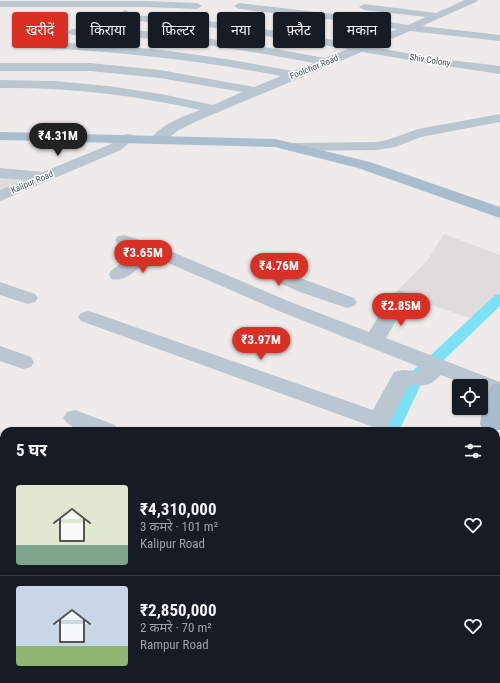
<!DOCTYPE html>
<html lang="hi">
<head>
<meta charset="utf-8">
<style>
	:root { --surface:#171b24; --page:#242831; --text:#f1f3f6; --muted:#9ea1a6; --line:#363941; --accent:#d93025 }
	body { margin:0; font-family:"Roboto Condensed","Noto Sans Devanagari",sans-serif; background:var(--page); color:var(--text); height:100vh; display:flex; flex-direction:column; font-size:15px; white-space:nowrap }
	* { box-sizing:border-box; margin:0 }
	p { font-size:13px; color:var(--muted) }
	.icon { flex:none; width:22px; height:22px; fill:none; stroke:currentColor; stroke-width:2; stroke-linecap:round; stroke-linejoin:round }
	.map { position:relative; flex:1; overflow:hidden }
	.details { position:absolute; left:0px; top:427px; width:500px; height:256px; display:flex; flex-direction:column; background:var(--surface); border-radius:12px 12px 0 0; box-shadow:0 1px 3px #0004 }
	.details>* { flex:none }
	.guide { position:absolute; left:12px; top:12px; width:476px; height:36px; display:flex; gap:8px }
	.fabs { position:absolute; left:452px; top:379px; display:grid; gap:8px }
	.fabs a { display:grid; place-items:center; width:36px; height:36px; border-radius:4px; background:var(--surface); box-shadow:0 1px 3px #0004; font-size:20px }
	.price { position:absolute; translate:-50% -34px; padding:0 9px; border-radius:14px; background:var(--accent); color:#fff; font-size:13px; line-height:26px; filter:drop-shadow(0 1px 2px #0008) }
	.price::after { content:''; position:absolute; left:50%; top:24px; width:12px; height:9px; margin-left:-6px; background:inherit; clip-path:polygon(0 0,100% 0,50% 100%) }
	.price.active { background:#222; color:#fff }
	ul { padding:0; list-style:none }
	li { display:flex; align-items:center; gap:12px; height:100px; padding:0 16px }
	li+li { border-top:1px solid var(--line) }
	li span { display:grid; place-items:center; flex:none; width:112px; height:80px; border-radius:4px; color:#555 }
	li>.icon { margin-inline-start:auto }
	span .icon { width:48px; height:48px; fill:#fffc; stroke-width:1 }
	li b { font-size:17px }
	h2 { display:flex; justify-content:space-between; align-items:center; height:48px; padding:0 16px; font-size:17px }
	.pill { padding:0 14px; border-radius:4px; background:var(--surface); box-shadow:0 1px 3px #0004; font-size:14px; line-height:36px }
	.pill.active { background:var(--accent); color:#fff }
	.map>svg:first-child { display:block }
	.education { fill:#e0dcdd }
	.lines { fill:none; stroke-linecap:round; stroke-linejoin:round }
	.canal { fill:#7ce1f4; fill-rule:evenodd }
	.minor { fill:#bac7d0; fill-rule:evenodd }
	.major { fill:#a8bdce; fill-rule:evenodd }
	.labels { text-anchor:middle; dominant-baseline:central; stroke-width:3; stroke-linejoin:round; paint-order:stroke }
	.far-street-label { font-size:9px; fill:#42505b; stroke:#fff }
</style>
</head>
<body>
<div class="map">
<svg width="500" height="683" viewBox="0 0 500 683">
	<rect width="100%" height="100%" fill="#efebeb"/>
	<path class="education" d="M 0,175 L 32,178 L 0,192 Z
		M 444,234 L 500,255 L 500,293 L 473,319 L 395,293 L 427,261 Z"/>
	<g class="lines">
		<path class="canal" d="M 500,294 L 500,306 L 423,380 L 399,431 L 381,431 L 410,373 L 431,355 L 495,295 Z
			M 252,679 L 277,679 L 276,683 L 251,683 Z"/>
		<path class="minor" d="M 465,0 L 478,0 L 476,2 L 422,26 L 500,35 L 500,41 L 410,31 L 373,47 L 433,58 L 500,66 L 500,74 L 433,64 L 362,52 L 197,121 L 179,130 L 163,142 L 158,143 L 153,142 L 151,139 C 161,124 184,116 200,110 C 134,95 68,87 0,88 L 0,80 L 54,81 L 108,86 L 161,94 L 213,105 L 242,92 L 160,78 L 90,71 L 0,71 L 0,63 L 90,63 L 160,70 L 254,87 L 281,76 C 203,61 124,52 44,48 L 39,45 L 44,42 L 108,45 L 170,51 L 232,60 L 293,71 L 314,63 C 234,48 154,35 72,35 L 67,32 L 72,29 L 134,30 L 176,34 L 241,43 L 325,58 L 348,49 L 195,25 L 119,20 L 114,17 L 125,10 L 128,11 L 130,13 L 129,15 L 195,19 L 323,38 L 359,45 L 397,29 L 351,22 L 239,9 L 234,6 L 239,3 L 351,16 L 408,25 L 426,17 L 364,10 L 359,7 L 364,4 L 436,13 Z
			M 0,1 L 147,1 L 197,3 L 202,6 L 197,9 L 147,7 L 0,7 Z
			M 500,114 L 500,122 L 421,137 L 395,147 L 377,150 L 293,151 L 288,150 L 286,147 L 288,144 L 293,143 L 377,142 L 387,140 L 418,129 Z
			M 128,134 L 133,135 L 135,138 L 121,150 L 0,201 L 0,190 L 25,180 L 0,178 L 0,168 L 43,172 L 111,144 L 123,135 Z
			M 124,235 L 156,245 L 293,303 L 369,332 L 393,293 L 400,291 L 407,293 L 410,297 L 386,338 L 500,382 L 500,397 L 481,391 L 481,386 L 469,386 L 441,375 C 429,387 425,386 409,385 L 387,427 L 379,429 L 81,321 L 78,317 L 81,313 L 88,311 L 95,313 L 373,410 L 394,372 L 402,370 L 419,371 L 422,368 L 279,311 L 152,256 C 140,266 127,283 111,279 L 109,275 L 111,271 L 137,250 L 118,244 L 115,240 L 118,236 Z
			M 279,270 L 354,298 L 357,302 L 354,306 L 347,308 L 300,292 L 272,280 L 270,276 L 272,272 Z
			M 0,282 L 35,294 L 38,298 L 35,302 L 28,304 L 0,295 Z
			M 0,346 L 31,357 L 34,362 L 31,367 L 23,369 L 0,361 Z
			M 75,410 L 115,425 L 119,431 C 101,431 74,435 63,418 L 67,412 Z
			M 496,459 L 500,460 L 500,478 L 496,477 Z
			M 0,471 L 4,472 L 4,490 L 0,489 Z
			M 496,543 L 500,544 L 500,566 L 496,565 Z
			M 496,589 L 500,591 L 500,617 L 496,615 Z
			M 415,679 L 456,679 L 457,683 L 417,683 Z"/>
		<path class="major" d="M 0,132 L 275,139 L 370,162 L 500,207 L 500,218 L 358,168 L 275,147 L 0,140 Z
			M 500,382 L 500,430 L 483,430 L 480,424 L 483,403 L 492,385 Z
			M 365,679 L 399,679 L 397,683 L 363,683 Z"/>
	</g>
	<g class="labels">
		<g class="far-street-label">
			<text transform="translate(430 60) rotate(9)">Shiv Colony</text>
			<text transform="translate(314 67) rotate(-22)">Foolchor Road</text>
			<text transform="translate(32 182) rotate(-23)">Kalipur Road</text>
		</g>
	</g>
</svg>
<div class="fabs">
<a><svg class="icon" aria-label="locate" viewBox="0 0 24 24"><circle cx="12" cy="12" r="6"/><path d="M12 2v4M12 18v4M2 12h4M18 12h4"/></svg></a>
</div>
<b class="price active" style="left:58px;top:157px">₹4.31M</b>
<b class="price" style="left:143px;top:274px">₹3.65M</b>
<b class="price" style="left:279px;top:287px">₹4.76M</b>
<b class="price" style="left:401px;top:327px">₹2.85M</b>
<b class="price" style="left:261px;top:361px">₹3.97M</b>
<div class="guide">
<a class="pill active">खरीदें</a>
<a class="pill">किराया</a>
<a class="pill">फ़िल्टर</a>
<a class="pill">नया</a>
<a class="pill">फ़्लैट</a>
<a class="pill">मकान</a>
</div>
<section class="details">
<h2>5 घर<svg class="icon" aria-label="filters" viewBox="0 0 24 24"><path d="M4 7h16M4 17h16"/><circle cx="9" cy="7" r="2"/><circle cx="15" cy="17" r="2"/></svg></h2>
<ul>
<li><span style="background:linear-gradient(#dfe7d0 75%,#7fa58c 0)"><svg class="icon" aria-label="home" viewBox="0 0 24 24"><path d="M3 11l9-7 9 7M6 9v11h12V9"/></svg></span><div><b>₹4,310,000</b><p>3 कमरे · 101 m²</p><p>Kalipur Road</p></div><svg class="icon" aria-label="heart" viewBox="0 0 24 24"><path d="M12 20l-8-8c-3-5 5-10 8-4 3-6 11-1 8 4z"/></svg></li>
<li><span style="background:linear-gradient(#c9d6e8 75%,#8fb573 0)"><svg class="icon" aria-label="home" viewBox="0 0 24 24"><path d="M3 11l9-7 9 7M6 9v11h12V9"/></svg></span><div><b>₹2,850,000</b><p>2 कमरे · 70 m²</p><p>Rampur Road</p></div><svg class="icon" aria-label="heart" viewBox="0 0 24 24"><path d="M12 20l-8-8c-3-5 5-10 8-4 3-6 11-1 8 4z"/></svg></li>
</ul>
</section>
</div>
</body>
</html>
